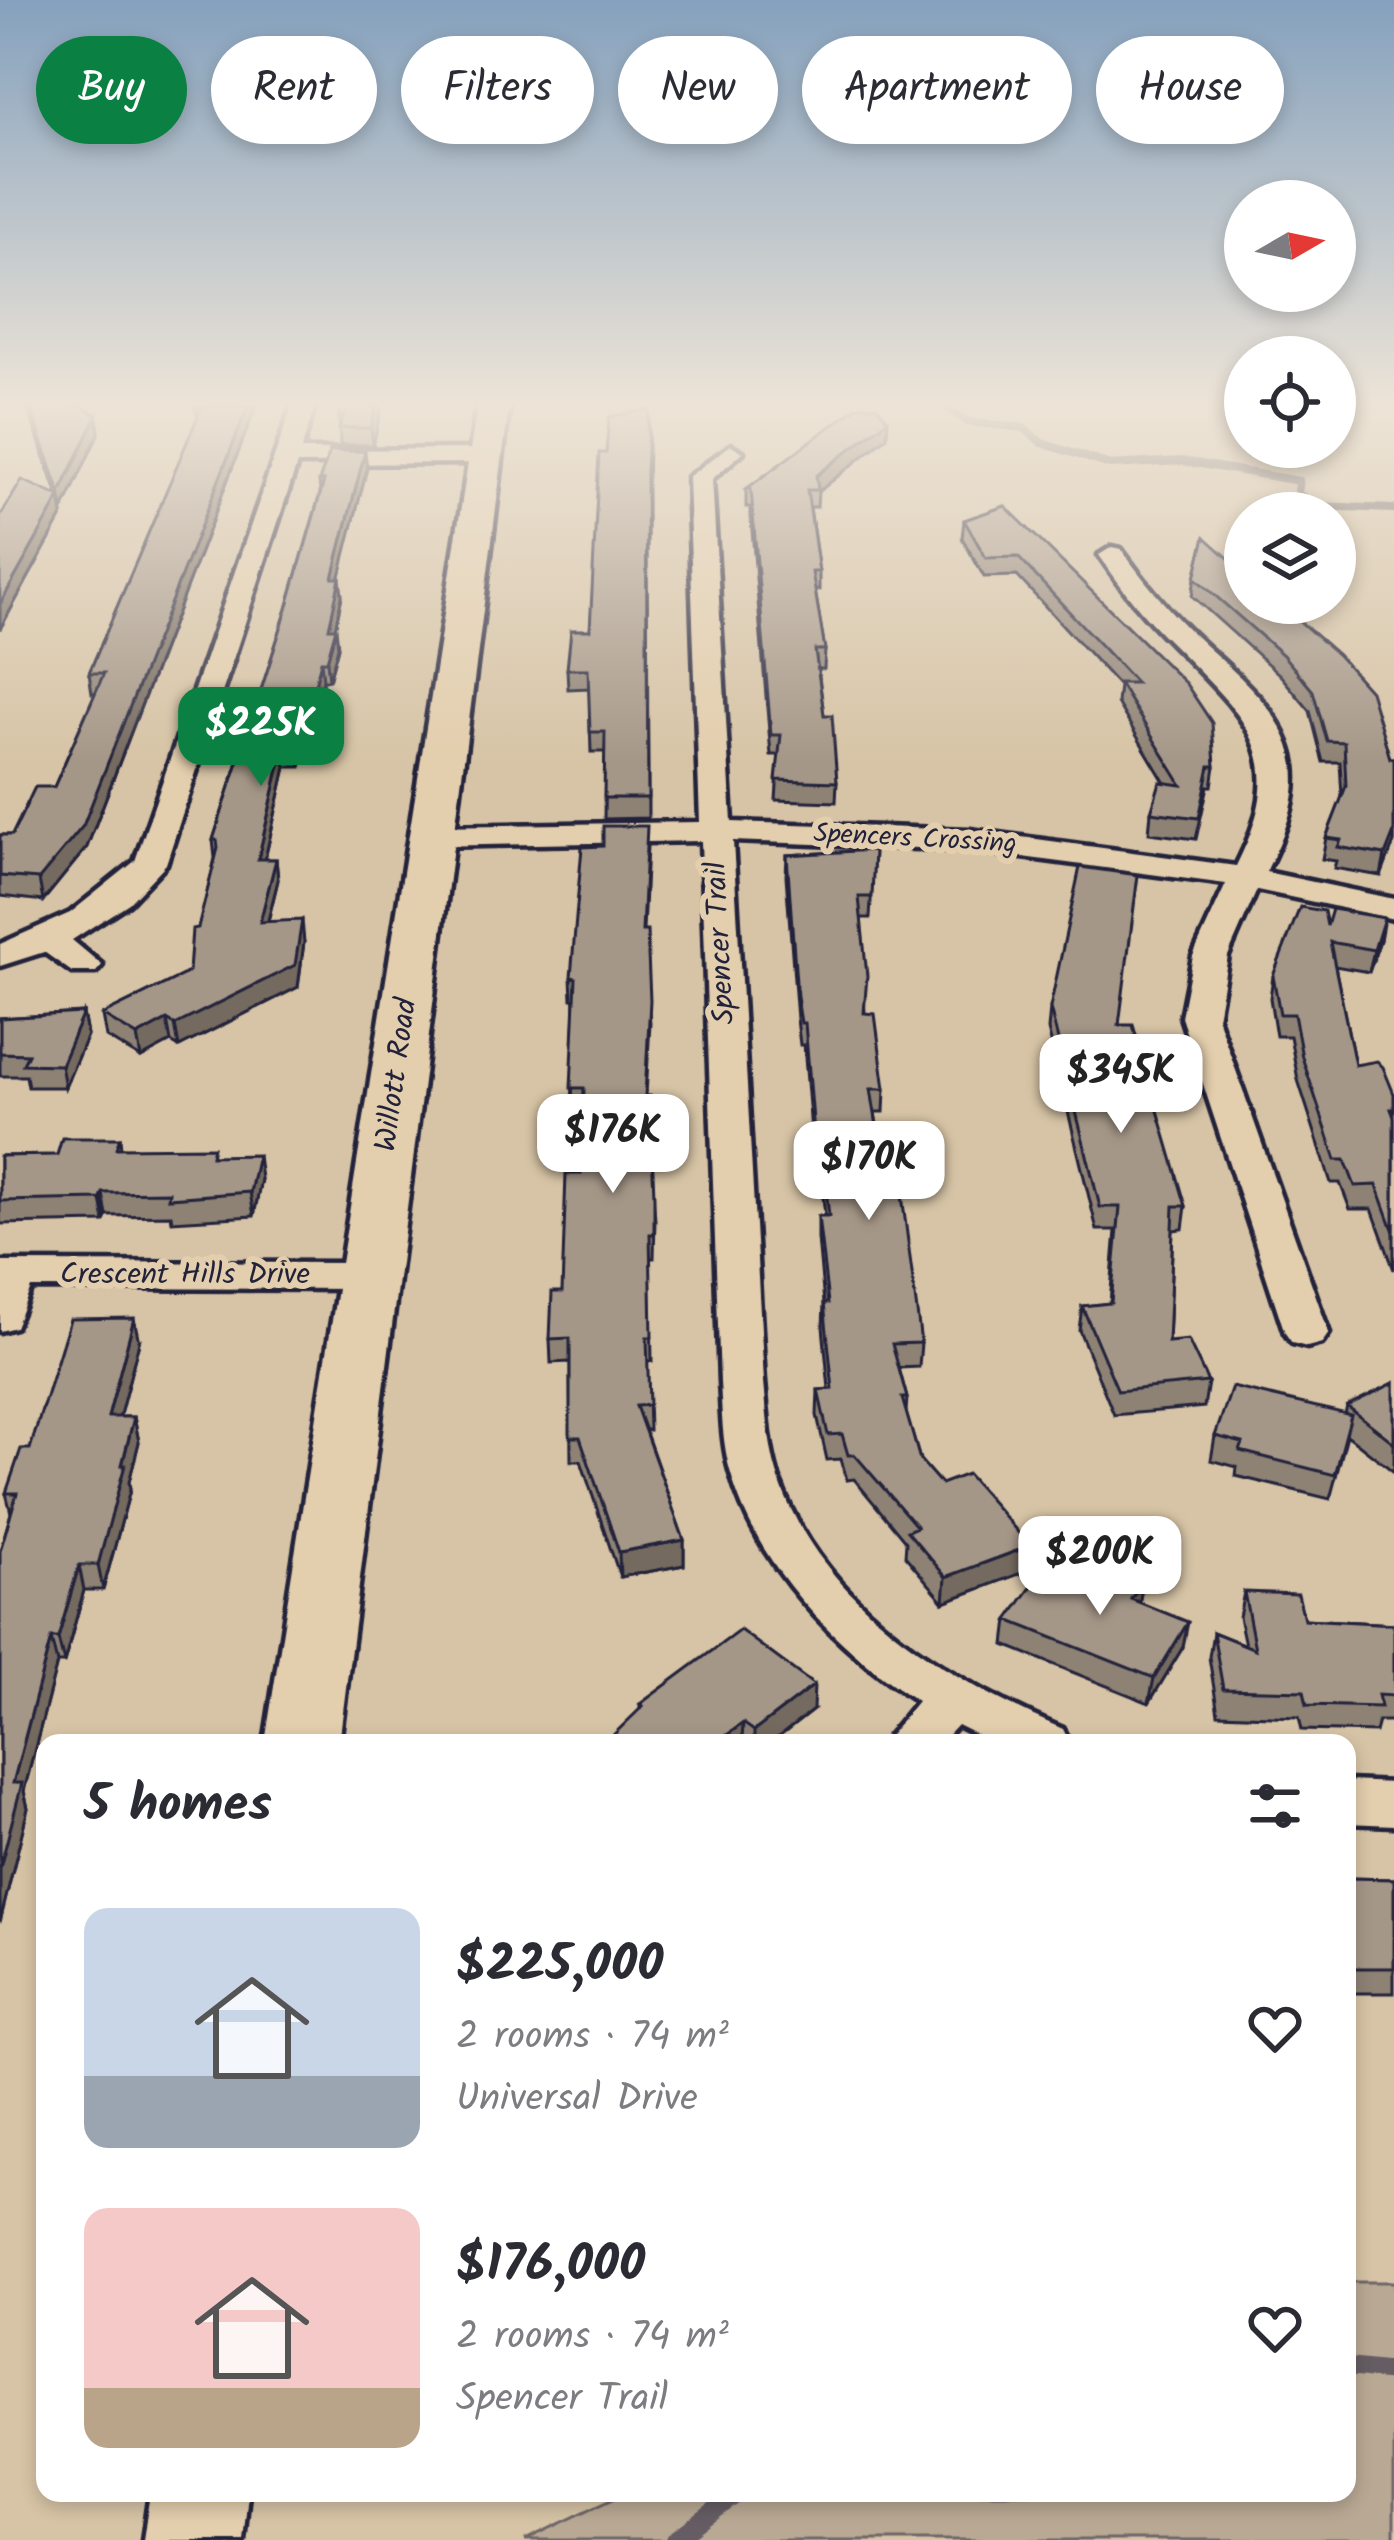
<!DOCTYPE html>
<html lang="en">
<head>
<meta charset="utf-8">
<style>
	:root { --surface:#fff; --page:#f7f7f7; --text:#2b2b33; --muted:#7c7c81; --accent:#0b8043 }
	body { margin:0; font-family:Kalam,sans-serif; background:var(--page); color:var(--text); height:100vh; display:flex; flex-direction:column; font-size:45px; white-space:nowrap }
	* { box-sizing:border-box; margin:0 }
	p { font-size:39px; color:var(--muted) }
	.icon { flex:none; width:66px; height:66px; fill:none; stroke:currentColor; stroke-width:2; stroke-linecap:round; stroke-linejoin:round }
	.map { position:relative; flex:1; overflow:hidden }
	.panel { position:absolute; left:36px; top:1734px; width:1320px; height:768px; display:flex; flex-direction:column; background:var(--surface); border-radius:24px; box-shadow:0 6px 18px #0003 }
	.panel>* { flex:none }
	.banner { position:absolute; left:36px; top:36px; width:1323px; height:108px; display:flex; gap:24px }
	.needle { width:78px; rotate:81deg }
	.controls { position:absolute; left:1224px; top:180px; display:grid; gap:24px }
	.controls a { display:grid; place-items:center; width:132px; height:132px; border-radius:50%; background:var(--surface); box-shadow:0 6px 18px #0003; font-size:60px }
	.price { position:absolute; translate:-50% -102px; padding:0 27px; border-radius:24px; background:#fff; color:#222; font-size:39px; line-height:78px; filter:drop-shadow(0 3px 6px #0008) }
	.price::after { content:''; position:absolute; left:50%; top:72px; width:36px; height:27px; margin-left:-18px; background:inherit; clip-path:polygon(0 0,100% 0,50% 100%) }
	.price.current { background:var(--accent); color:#fff }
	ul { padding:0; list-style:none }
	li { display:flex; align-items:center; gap:36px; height:300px; padding:0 48px }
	li span { display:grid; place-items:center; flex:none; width:336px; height:240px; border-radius:24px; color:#555 }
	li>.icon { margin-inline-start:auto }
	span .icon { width:144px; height:144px; fill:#fffc; stroke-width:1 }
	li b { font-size:51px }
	h2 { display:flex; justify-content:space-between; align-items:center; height:144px; padding:0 48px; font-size:51px }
	.chip { padding:0 42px; border-radius:54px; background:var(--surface); box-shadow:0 6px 18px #0003; font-size:42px; line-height:108px }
	.chip.current { background:var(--accent); color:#fff }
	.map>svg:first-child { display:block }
	.green { fill:#b9a994; stroke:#6e6668; stroke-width:3 }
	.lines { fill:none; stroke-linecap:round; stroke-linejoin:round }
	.stream-far1 { stroke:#655d63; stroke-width:8 }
	.stream { stroke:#655d63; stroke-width:18 }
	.minor-casing { stroke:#22223b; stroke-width:9 }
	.secondary-casing { stroke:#22223b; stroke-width:9 }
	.minor { fill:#e3cead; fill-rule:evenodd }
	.secondary { fill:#e3cead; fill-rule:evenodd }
	.wall { fill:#8e8275; stroke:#22223b; stroke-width:3 }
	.shaded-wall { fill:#746a5f; stroke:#22223b; stroke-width:3 }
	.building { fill:#a59788; stroke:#22223b; stroke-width:3 }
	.labels { text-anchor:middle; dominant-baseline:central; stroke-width:12; stroke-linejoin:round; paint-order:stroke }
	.far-street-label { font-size:27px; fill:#22223b; stroke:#e3cead }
	.street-label { font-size:30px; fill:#22223b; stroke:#e3cead }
</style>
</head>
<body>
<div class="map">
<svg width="1394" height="2540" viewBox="0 0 1394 2540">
	<rect width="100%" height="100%" fill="#d7c4a6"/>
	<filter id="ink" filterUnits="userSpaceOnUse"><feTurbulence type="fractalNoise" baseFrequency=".00833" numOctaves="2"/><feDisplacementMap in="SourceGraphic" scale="24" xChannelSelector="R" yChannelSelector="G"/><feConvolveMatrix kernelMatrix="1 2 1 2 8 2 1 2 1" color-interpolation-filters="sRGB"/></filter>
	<g filter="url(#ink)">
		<path class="green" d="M 1347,2282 L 1394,2282 L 1394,2540 L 525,2540 L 624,2493 L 1347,2493 Z"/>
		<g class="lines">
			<path class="stream-far1" d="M 944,406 L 968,422 L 1024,428 L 1042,443 L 1110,465 L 1183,461 L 1299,481 L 1298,494 L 1319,506 L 1394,509"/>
			<path class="stream" d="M 1347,2367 L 1394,2372
				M 675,2540 L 738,2493"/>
			<g class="minor-casing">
				<path id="minor" d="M 292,406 L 315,406 L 301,450 L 485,449 L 497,456 L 485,463 L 297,464 L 166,864 L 129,903 L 72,940 L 102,965 L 96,972 L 72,972 L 44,952 L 0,966 L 0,944 L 70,913 L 135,861 Z
					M 731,445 L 743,452 L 712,479 L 732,822 L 970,830 L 1236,866 C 1293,754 1247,720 1170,642 C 1143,616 1120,586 1099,555 L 1112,547 L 1121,549 C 1141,577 1163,604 1187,628 C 1226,667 1285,706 1294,765 C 1299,803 1282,839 1266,872 L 1394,899 L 1394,919 L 1257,890 L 1228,956 L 1217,1017 L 1329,1333 L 1322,1343 L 1307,1347 L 1292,1343 L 1285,1333 L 1181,1017 L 1193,956 L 1226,884 L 970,850 L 733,841 L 764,1382 C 767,1412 768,1443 777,1473 C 816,1600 948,1680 1063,1729 L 1070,1743 L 993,1743 L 957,1725 L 940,1743 L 883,1743 L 917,1701 C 837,1648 758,1569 731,1474 C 722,1444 722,1413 720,1382 L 701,841 L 431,846 L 415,836 L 431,826 L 700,822 L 688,477 Z
					M 0,1262 L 369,1263 L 384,1267 L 390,1276 L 384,1285 L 369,1289 L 31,1288 L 15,1327 L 0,1331 Z
					M 1347,1781 L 1394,1783 L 1394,1825 L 1347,1823 Z"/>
			</g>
			<g class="secondary-casing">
				<path id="secondary" d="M 477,406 L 509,406 L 339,1743 L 265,1743 Z
					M 150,2493 L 248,2493 L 243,2540 L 143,2540 Z"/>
			</g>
			<use href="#minor" class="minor"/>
			<use href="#secondary" class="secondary"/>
		</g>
		<path class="wall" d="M 27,406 L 82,406 L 97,416 L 99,433 L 63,510 L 61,507 L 63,515 L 0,629 L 0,517 L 58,496 Z
			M 194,406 L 256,406 L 87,847 L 43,901 L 0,896 L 0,835 L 12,835 L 54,787 L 95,693 L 92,693 L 89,673 L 198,417 Z
			M 341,406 L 382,406 L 373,445 L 340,445 L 339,415 Z
			M 649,409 L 647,489 L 648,818 L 604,819 L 605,752 L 591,752 L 589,688 L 568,689 L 567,669 L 590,630 L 606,453 Z
			M 887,437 L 818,492 L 817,507 L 810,507 L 819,572 L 819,590 L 815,590 L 825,650 L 824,669 L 818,669 L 824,715 L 837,782 L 836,802 L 776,800 L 779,755 L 771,755 L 750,507 L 746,507 L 746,489 Z
			M 367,468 L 339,578 L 342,596 L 335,628 L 338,647 L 329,680 L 323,680 L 301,767 L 286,767 L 265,859 L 276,859 L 278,880 L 268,922 L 304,942 L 298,987 L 179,1047 L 171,1042 L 141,1058 L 106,1037 L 102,1015 L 189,972 L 215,858 L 213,840 L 287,609 L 320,493 L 319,481 Z
			M 1005,506 L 1215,766 L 1212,786 L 1208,786 L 1196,839 L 1149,833 L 1151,812 L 1165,783 L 1117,703 L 1119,686 L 1017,576 L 984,577 L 962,538 L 964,520 Z
			M 1205,537 L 1390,758 L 1394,758 L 1394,842 L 1381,876 L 1334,868 L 1336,861 L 1322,859 L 1326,838 L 1342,797 L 1340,762 L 1323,762 L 1310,711 L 1280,675 L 1192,596 L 1195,578 Z
			M 647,846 L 643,931 L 650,1023 L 646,1096 L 655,1220 L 654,1258 L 650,1258 L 652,1361 L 647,1361 L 649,1430 L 645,1430 L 684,1540 L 684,1565 L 620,1577 L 581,1461 L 571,1461 L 570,1362 L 551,1363 L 550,1339 L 562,1292 L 581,1174 L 583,1110 L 572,1111 L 575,999 L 572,999 L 571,977 Z
			M 874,850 L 870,918 L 861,918 L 865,1013 L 885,1089 L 884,1112 L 875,1112 L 888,1195 L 921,1343 L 919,1367 L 899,1368 L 907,1398 L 906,1413 L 920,1460 L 941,1484 L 1030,1546 L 1027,1571 L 944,1602 L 905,1556 L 906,1542 L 854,1479 L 847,1480 L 841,1459 L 827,1460 L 817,1415 L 818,1390 L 829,1389 L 823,1327 L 824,1303 L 818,1239 L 818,1216 L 825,1216 L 820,1168 L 814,1168 L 804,1045 L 800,1045 L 797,1019 L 786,876 L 787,855 Z
			M 1327,926 L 1380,940 L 1369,972 L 1335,966 L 1355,1065 L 1394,1094 L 1394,1270 L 1372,1209 L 1350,1209 L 1340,1183 L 1331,1183 L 1298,1080 L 1290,1036 L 1276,1036 L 1270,998 L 1273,976 Z
			M 1050,1008 L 1119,1025 L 1186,1206 L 1183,1229 L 1173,1230 L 1168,1342 L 1208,1382 L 1204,1407 L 1114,1415 L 1079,1330 L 1082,1306 L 1110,1303 L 1116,1230 L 1097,1230 L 1048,1030 Z
			M 83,1013 L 87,1035 L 65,1087 L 28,1087 L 26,1076 L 0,1076 L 0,1018 Z
			M 120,1138 L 121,1148 L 214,1156 L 261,1179 L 254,1216 L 172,1221 L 171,1215 L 107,1216 L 105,1222 L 0,1224 L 0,1156 L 57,1155 Z
			M 139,1342 L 119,1417 L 134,1417 L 139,1442 L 129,1482 L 130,1490 L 103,1590 L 84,1590 L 64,1663 L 57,1663 L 24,1791 L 28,1808 L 0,1922 L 0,1551 L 11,1513 L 6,1493 L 30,1449 Z
			M 1394,1383 L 1394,1472 L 1347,1435 L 1330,1499 L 1236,1476 L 1237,1467 L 1211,1460 L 1215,1436 L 1345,1414 L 1347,1406 Z
			M 1244,1592 L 1304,1619 L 1394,1624 L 1394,1721 L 1378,1721 L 1375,1732 L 1302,1730 L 1299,1717 L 1218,1714 L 1209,1657 L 1213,1632 L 1245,1645 L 1239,1617 Z
			M 1139,1602 L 1183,1647 L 1149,1703 L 1005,1645 L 1008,1620 Z
			M 640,1704 L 813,1710 L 771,1743 L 605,1743 L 640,1710 Z
			M 1347,1878 L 1394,1879 L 1394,1993 L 1347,1993 Z"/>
		<path class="shaded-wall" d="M 248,406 L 256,406 L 87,847 L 43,901 L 39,879 Z
			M 376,406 L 382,406 L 373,445 L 371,428 Z
			M 97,416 L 99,433 L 63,510 L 60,493 Z
			M 888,420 L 887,437 L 818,492 L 816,476 Z
			M 365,451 L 367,468 L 335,596 L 333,578 Z
			M 60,497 L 63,515 L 0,629 L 0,604 Z
			M 340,578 L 342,596 L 331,647 L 329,628 Z
			M 336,628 L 338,647 L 329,680 L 327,661 Z
			M 321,661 L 323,680 L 301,767 L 299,747 Z
			M 284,747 L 286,767 L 260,880 L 258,859 Z
			M 1394,832 L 1394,842 L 1381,876 L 1385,855 Z
			M 276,859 L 278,880 L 262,944 L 260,922 Z
			M 1384,918 L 1380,940 L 1369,972 L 1374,950 Z
			M 302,920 L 304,942 L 298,987 L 179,1047 L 175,1025 Z
			M 83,1013 L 87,1035 L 65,1087 L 61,1065 Z
			M 167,1020 L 171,1042 L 141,1058 L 137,1036 Z
			M 258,1155 L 261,1179 L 254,1216 L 250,1192 Z
			M 103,1193 L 107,1216 L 105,1222 L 101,1199 Z
			M 134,1318 L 139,1342 L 113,1442 L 108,1417 Z
			M 134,1417 L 139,1442 L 129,1482 L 130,1490 L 103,1590 L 98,1565 Z
			M 684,1540 L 684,1565 L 620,1577 L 619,1552 Z
			M 1030,1546 L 1027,1571 L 944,1602 L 946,1577 Z
			M 79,1565 L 84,1590 L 64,1663 L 58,1638 Z
			M 1143,1581 L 1139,1606 L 1131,1599 Z
			M 1188,1622 L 1183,1647 L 1149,1703 L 1154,1678 Z
			M 51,1638 L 57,1663 L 24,1791 L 28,1808 L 0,1922 L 0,1868 L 13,1783 Z
			M 814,1685 L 813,1710 L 771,1743 L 754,1743 L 754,1731 Z
			M 743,1723 L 742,1743 L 716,1743 Z"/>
		<path class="building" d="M 30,406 L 82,406 L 97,416 L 60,493 Z
			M 198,406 L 248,406 L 83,826 L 39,879 L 0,876 L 0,835 L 12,835 L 35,787 L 54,787 L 104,673 L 89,673 L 201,409 L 196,409 Z
			M 341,406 L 376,406 L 371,428 L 339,428 L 344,415 L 339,415 Z
			M 858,406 L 877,406 L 888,420 L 816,476 L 818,490 L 807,490 L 819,572 L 812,572 L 825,650 L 815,650 L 824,715 L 832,715 L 837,782 L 776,780 L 781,735 L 771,735 L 751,489 L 746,489 Z
			M 649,409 L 646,472 L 648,798 L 604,798 L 605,732 L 590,732 L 588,669 L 567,669 L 571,630 L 590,630 L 599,453 L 606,453 L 609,417 Z
			M 330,451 L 365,451 L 333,578 L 340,578 L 329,628 L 336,628 L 327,661 L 321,661 L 299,747 L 284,747 L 258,859 L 276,859 L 260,922 L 302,920 L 295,965 L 175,1025 L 167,1020 L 137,1036 L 102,1015 L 189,972 L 192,929 L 198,928 L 218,848 L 217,840 L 213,840 L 287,609 L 324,481 L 319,481 Z
			M 22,480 L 60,497 L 0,604 L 0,517 Z
			M 1005,506 L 1186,684 L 1212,723 L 1215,766 L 1210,766 L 1199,818 L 1151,812 L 1160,782 L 1182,785 L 1119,683 L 1136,683 L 1018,557 L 986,558 L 964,520 Z
			M 1205,537 L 1245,573 L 1245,603 L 1279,603 L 1338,655 L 1370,691 L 1390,758 L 1394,758 L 1394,832 L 1385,855 L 1338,847 L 1341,840 L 1326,838 L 1346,786 L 1344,742 L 1327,741 L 1313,691 L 1283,655 L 1195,578 Z
			M 603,826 L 647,826 L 642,931 L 647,931 L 650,1000 L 645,1096 L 650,1096 L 654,1197 L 654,1234 L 650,1234 L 652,1337 L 647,1337 L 649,1405 L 636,1406 L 684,1540 L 619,1552 L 580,1437 L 570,1437 L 570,1338 L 550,1339 L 552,1292 L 562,1292 L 566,1174 L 581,1174 L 584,1088 L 571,1088 L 576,978 L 571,977 L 582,847 L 603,846 Z
			M 874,850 L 872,897 L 859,897 L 867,976 L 864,1013 L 875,1014 L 885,1089 L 871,1089 L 888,1195 L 902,1195 L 921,1343 L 892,1344 L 907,1398 L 902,1398 L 920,1460 L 941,1484 L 967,1474 L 1030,1546 L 946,1577 L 907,1531 L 917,1527 L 855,1455 L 848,1455 L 842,1434 L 828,1435 L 818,1390 L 833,1389 L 824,1303 L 828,1303 L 818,1216 L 829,1216 L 821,1145 L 815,1145 L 805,1023 L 801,1023 L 797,997 L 787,855 Z
			M 1080,867 L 1138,875 L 1119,1025 L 1133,1025 L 1186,1206 L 1174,1206 L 1168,1342 L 1188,1340 L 1208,1382 L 1118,1391 L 1082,1306 L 1111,1303 L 1120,1207 L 1100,1207 L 1050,1008 Z
			M 1300,907 L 1324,911 L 1327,926 L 1332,909 L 1384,918 L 1374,950 L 1330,942 L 1355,1065 L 1377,1061 L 1383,1067 L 1394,1094 L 1394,1109 L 1391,1109 L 1394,1117 L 1394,1232 L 1377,1185 L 1355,1186 L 1345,1160 L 1336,1160 L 1302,1057 L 1294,1014 L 1280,1014 L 1273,976 Z
			M 83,1013 L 61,1065 L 23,1064 L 28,1054 L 0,1053 L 0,1018 Z
			M 62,1138 L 120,1138 L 116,1148 L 213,1147 L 211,1156 L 258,1155 L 250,1192 L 168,1198 L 169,1192 L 103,1193 L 101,1199 L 0,1201 L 0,1156 L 57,1155 Z
			M 134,1318 L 108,1417 L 134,1417 L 122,1465 L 125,1465 L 98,1565 L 79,1565 L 58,1638 L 51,1638 L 13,1783 L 22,1783 L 0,1868 L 0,1551 L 17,1493 L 6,1493 L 21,1449 L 30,1449 L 70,1319 Z
			M 1394,1383 L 1394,1443 L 1347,1406 Z
			M 1232,1387 L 1351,1415 L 1335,1475 L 1240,1451 L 1243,1443 L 1215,1436 Z
			M 1048,1563 L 1094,1582 L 1104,1566 L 1143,1581 L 1131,1599 L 1188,1622 L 1154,1678 L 1008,1620 Z
			M 1244,1592 L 1298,1594 L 1304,1619 L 1394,1624 L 1394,1696 L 1378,1695 L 1381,1707 L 1307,1705 L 1304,1691 L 1223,1689 L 1213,1632 L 1255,1649 Z
			M 740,1630 L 814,1685 L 754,1731 L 743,1723 L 716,1743 L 605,1743 L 643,1706 L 640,1704 Z
			M 1347,1878 L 1394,1879 L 1394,1968 L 1347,1968 Z"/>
	</g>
	<linearGradient id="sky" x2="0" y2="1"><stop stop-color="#85a1bd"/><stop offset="0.53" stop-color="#ede4d7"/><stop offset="1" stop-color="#ede4d7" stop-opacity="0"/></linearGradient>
	<rect width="1394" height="762" fill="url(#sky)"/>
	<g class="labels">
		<g class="far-street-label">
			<text transform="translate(915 839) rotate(3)">Spencers Crossing</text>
		</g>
		<g class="street-label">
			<text transform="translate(721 943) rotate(-93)">Spencer Trail</text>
			<text transform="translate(397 1075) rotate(-82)">Willott Road</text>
			<text x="185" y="1275">Crescent Hills Drive</text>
		</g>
	</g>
</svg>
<div class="controls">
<a><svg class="needle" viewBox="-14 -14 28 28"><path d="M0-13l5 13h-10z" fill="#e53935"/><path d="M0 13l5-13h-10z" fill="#7c7c81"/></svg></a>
<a><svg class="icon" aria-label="locate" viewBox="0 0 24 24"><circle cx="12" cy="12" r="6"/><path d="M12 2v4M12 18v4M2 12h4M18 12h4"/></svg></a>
<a><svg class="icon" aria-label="layers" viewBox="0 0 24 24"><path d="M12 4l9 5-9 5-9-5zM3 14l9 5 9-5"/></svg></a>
</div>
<b class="price current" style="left:261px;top:789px">$225K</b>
<b class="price" style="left:1121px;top:1136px">$345K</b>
<b class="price" style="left:613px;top:1196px">$176K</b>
<b class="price" style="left:869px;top:1223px">$170K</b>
<b class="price" style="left:1100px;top:1618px">$200K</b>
<div class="banner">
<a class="chip current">Buy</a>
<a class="chip">Rent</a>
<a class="chip">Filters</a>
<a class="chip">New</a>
<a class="chip">Apartment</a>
<a class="chip">House</a>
</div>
<section class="panel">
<h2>5 homes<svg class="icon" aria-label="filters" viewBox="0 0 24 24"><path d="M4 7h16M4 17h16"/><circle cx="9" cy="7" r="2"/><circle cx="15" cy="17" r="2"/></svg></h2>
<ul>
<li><span style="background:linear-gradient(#c9d6e8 70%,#9aa5b1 0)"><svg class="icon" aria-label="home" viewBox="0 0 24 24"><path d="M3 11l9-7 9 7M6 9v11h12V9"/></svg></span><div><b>$225,000</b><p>2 rooms · 74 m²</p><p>Universal Drive</p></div><svg class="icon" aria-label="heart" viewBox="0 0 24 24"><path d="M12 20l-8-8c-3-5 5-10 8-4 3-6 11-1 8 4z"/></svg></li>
<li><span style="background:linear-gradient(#f6c9c9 75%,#b9a48a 0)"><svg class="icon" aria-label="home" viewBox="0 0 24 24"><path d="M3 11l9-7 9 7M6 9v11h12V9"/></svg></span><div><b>$176,000</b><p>2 rooms · 74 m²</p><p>Spencer Trail</p></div><svg class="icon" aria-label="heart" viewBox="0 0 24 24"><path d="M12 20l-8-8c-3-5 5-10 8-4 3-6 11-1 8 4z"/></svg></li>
</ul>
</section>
</div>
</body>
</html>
